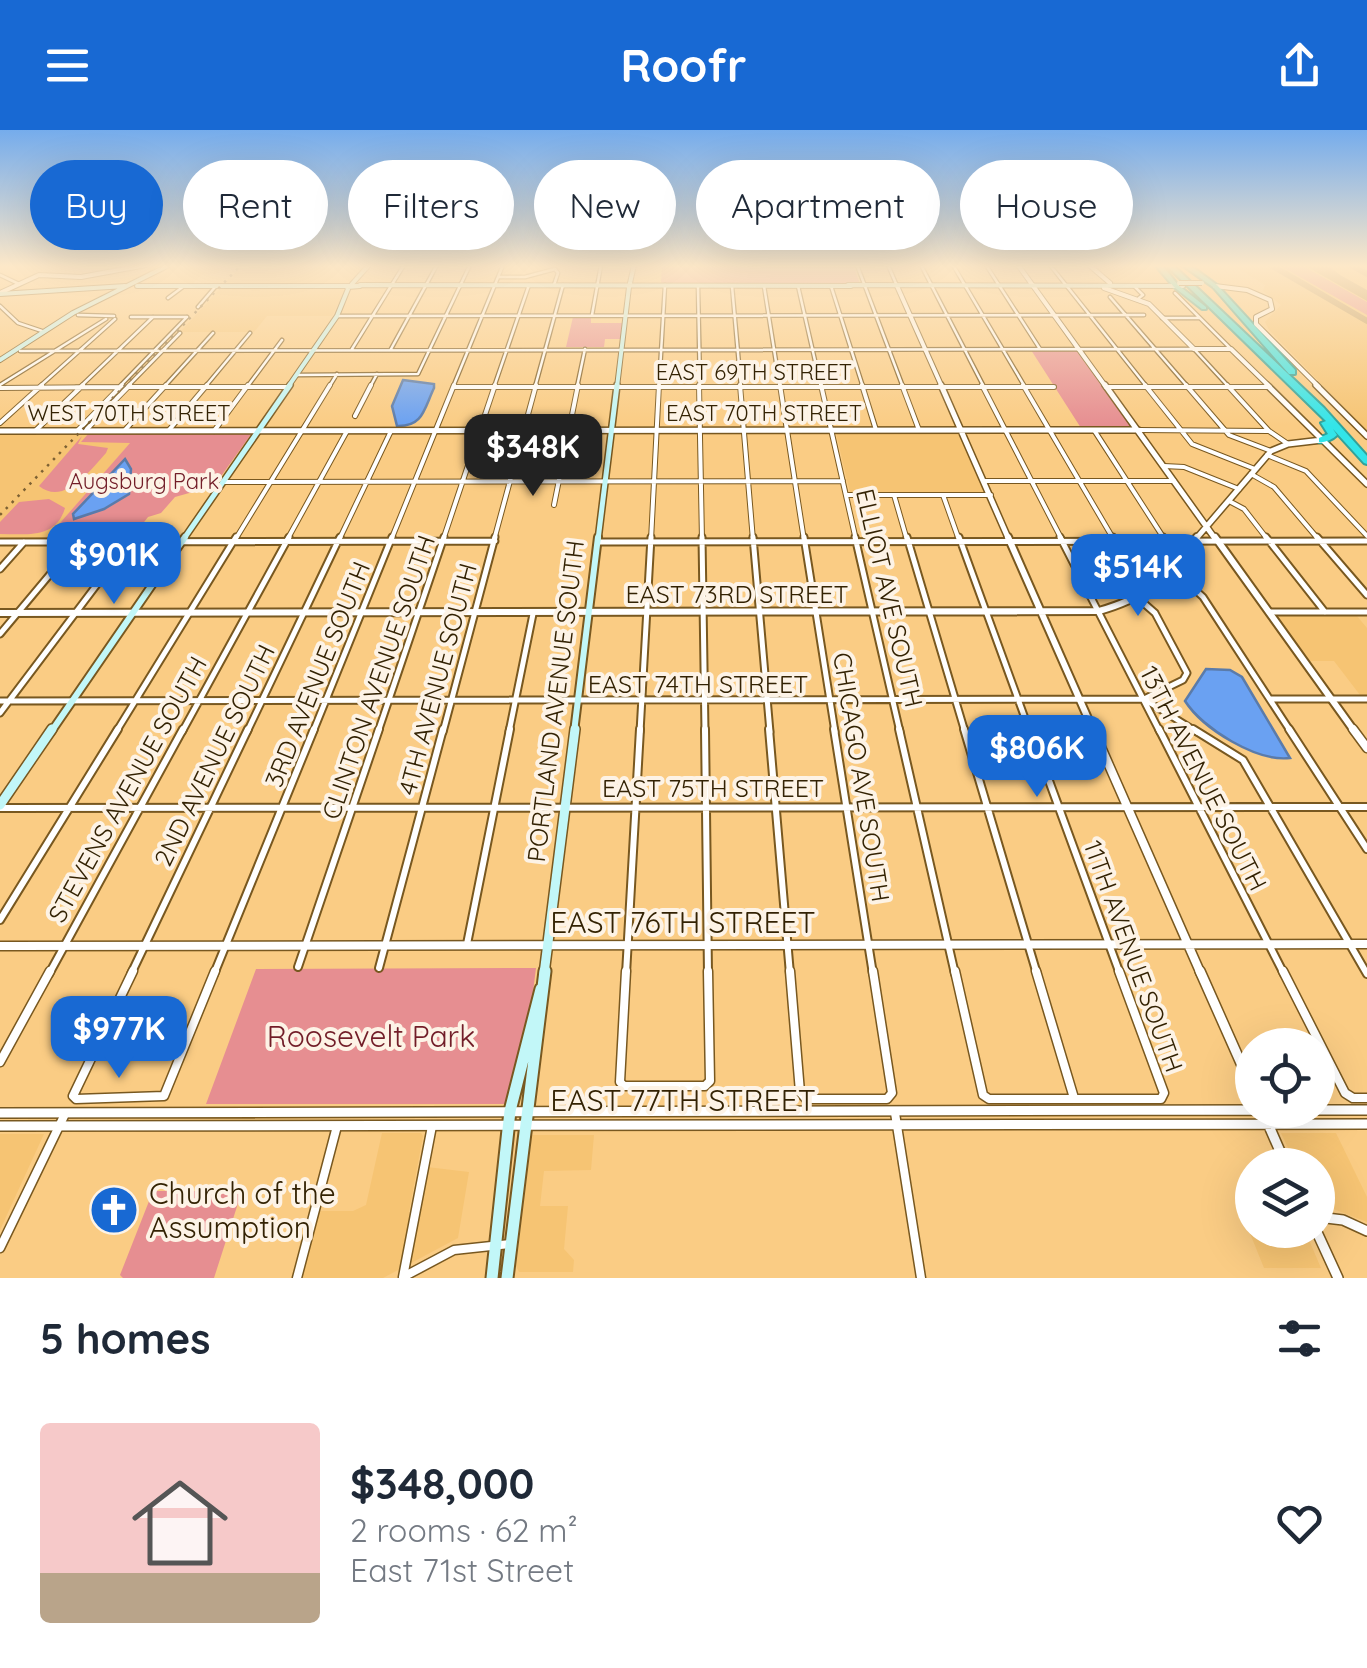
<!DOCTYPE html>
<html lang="en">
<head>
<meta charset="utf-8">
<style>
	:root { --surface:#fff; --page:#f2f2f3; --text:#1f2937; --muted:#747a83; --line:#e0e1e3; --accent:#1869d3 }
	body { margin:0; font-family:Quicksand,sans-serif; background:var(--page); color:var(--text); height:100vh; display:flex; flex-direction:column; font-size:38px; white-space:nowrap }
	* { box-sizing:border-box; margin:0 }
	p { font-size:32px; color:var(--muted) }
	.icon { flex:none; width:55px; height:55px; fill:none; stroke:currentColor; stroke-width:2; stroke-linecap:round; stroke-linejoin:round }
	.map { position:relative; height:1148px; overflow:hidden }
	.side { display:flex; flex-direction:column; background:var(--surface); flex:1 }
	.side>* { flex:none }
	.hud { position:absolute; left:30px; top:30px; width:1308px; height:90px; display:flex; gap:20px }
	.controls { position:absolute; left:1235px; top:898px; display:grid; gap:20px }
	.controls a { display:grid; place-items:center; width:100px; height:100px; border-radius:50%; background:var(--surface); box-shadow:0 10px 40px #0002; font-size:50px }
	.price { position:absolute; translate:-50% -85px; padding:0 22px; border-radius:20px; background:var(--accent); color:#fff; font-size:32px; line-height:65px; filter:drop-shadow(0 2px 5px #0008) }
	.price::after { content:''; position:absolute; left:50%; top:60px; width:30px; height:22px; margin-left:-15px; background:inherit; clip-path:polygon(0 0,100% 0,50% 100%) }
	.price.on { background:#222; color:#fff }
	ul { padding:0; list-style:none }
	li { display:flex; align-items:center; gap:30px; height:250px; padding:0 40px }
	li+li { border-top:2px solid var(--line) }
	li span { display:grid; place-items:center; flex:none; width:280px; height:200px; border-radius:10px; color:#555 }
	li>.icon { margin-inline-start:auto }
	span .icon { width:120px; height:120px; fill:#fffc; stroke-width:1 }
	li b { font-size:42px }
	h2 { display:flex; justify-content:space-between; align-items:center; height:120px; padding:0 40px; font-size:42px }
	.tag { padding:0 35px; border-radius:45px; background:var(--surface); box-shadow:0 10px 40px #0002; font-size:35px; line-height:90px }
	.tag.on { background:var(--accent); color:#fff }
	header { display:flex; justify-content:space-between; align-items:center; height:130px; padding:0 40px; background:var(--accent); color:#fff; font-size:45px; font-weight:700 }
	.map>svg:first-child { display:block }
	.built { fill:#f6c473 }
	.green { fill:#e68e91 }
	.water { fill:#6aa1f2; stroke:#5a7baa; stroke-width:2.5 }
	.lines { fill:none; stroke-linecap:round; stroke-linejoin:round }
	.taxiway { stroke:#bc965c; stroke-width:6 }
	.runway { fill:#bc965c; fill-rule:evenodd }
	.minor-far4-casing { stroke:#785820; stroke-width:5 }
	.minor-far3-casing { stroke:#785820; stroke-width:6 }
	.minor-far2-casing { stroke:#785820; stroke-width:9 }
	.minor-far1-casing { stroke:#785820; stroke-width:10 }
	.minor-casing { stroke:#785820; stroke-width:11 }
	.tertiary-far4-casing { stroke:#785820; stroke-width:6 }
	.tertiary-far3-casing { stroke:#785820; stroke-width:8 }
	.tertiary-far2-casing { stroke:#785820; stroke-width:10 }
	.tertiary-far1-casing { stroke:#785820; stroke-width:11 }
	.tertiary-casing { stroke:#785820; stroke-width:12 }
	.secondary-far4-casing { stroke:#785820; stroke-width:6 }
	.secondary-far3-casing { stroke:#785820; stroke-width:8 }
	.secondary-far2-casing { stroke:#785820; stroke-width:10 }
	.secondary-far1-casing { stroke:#785820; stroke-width:12 }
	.secondary-casing { stroke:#785820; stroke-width:15 }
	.motorway-casing { stroke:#33a198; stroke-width:4 }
	.minor-far4 { stroke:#fff; stroke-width:2.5 }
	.minor-far3 { stroke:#fff; stroke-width:4 }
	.minor-far2 { stroke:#fff; stroke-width:5 }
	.minor-far1 { stroke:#fff; stroke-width:6 }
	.minor { stroke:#fff; stroke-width:8 }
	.tertiary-far4 { stroke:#fff; stroke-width:4 }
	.tertiary-far3 { stroke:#fff; stroke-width:5 }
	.tertiary-far2 { stroke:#fff; stroke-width:6 }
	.tertiary-far1 { stroke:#fff; stroke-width:8 }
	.tertiary { stroke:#fff; stroke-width:9 }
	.secondary-far4 { stroke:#c2f7f8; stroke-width:4 }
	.secondary-far3 { stroke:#c2f7f8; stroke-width:5 }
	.secondary-far2 { stroke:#c2f7f8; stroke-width:6 }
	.secondary-far1 { stroke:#c2f7f8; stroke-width:9 }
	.secondary { stroke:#c2f7f8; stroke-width:11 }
	.motorway { fill:#33e5e9; fill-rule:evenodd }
	.rail { stroke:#7d6133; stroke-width:2.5; stroke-dasharray:2.5 6; stroke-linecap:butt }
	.secondary-bridge-casing { stroke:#785820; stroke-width:6; stroke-linecap:butt }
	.secondary-bridge { stroke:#c2f7f8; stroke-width:4 }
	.labels { text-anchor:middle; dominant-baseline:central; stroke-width:8; stroke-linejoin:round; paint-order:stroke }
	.far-street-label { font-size:22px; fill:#332203; stroke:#fdf3e6 }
	.far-park-label { font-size:22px; fill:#721d28; stroke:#fdf3e6 }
	.street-label { font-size:25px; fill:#332203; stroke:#fdf3e6 }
	.near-street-label { font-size:30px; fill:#332203; stroke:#fdf3e6 }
	.near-park-label { font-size:30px; fill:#721d28; stroke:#fdf3e6 }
	.near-poi-label { font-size:30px; fill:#332203; stroke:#fdf3e6; text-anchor:start }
</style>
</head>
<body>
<header><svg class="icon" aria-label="menu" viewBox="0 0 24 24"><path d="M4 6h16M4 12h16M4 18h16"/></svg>Roofr<svg class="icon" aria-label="share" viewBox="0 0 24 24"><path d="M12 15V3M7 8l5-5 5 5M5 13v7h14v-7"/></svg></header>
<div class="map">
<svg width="1367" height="1148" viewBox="0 0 1367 1148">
	<rect width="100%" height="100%" fill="#facc84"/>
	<path class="built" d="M 149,135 L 224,135 L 216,144 L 203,144 L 191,155 L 143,155 L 168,141 L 147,140 Z
		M 242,135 L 368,135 L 357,151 L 345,155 L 221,157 Z
		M 1093,135 L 1153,135 L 1165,150 L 1114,153 Z
		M 1233,135 L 1367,135 L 1367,301 L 1269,200 L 1265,192 L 1281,175 L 1263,161 L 1265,155 Z
		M 220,159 L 342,159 L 345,161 L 332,186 L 267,186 L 254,202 L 180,202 Z
		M 959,302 L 985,363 L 850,363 L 836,303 Z
		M 0,303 L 139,303 L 46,409 L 0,409 Z
		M 1277,486 L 1357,486 L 1367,498 L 1367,565 L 1360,565 L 1334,531 L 1310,531 Z
		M 382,1003 L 421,1003 L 423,1006 L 409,1082 L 419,1081 L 427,1037 L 469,1042 L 458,1108 L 383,1148 L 301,1148 L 318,1081 L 353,1081 L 366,1075 Z
		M 1281,1003 L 1336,1003 L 1367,1067 L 1367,1092 L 1318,1073 L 1318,1035 L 1296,1035 Z
		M 0,1004 L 44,1004 L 0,1100 Z
		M 532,1005 L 594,1005 L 591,1040 L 544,1041 L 540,1076 L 568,1076 L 564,1119 L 574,1130 L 573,1142 L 519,1142 L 516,1136 Z
		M 1245,1091 L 1252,1091 L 1252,1100 L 1306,1103 L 1321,1138 L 1264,1138 Z"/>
	<path class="green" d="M 662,135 L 853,135 L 860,154 L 661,154 Z
		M 1279,135 L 1301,135 L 1367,172 L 1367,185 Z
		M 573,187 L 591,187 L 591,193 L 623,193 L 621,209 L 605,209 L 604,217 L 566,217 Z
		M 1031,220 L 1076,220 L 1132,298 L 1081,298 Z
		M 89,303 L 252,303 L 214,356 L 175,367 L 161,383 L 148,387 L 131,409 L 46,409 L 130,313 L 81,312 Z
		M 82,306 L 78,314 L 108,318 L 106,323 C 90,341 64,376 39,356 Z
		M 49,369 L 65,378 C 56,409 27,404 0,404 L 0,392 L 19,372 Z
		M 536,838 L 519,974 L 206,974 L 256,839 Z
		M 153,1061 L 242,1061 L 214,1148 L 123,1148 L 120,1145 Z"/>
	<path class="water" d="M 403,250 L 434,254 L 434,258 C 424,279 423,297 397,296 L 392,276 Z
		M 125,329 L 131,339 L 129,364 L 104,379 L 74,389 L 73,384 Z
		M 1206,539 L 1230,540 L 1242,547 L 1290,628 C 1257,632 1203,599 1185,571 Z"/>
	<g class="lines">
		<path class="taxiway" d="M 1271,135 L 1367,191
			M 1322,135 L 1352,158
			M 1351,135 L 1367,144"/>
		<path class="runway" d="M 1304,135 L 1322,135 L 1367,160 L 1367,171 Z"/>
		<g class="minor-far4-casing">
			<path id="minor-far4" d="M 857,135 L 903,257
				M 888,135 L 897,156
				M 921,135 L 984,257
				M 953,135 L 1025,257
				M 986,135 L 1040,219
				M 1050,135 L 1147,257
				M 0,145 L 19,154
				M 498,147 L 525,147 L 555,139 L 558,143 L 554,155
				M 698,156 L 700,257
				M 732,156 L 741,257
				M 764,156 L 780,257
				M 798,156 L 821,257
				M 831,156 L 863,257
				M 1134,156 L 1143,165 L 1139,168
				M 1175,163 L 1231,219
				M 1110,167 L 1188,257
				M 168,168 L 184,156
				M 0,176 L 18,193 L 42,201
				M 198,177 L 216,156
				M 78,185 L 114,186
				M 592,185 L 601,135
				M 337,186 L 1144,185
				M 131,187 L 187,187
				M 1162,188 L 1199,188
				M 352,219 L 404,135
				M 391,219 L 437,135
				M 20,221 L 1194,219 L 1229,257
				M 297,245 L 418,244 L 470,135
				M 0,255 L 106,189
				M 39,257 L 115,189
				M 76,257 L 120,257
				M 80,257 L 153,187
				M 119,257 L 187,187
				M 127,257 L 180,203
				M 128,257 L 288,257
				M 164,257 L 213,203
				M 205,257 L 250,203
				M 247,257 L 282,210
				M 329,257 L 337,244
				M 370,257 L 377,244
				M 453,257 L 503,135
				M 454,257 L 1054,257
				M 494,257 L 529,155
				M 535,257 L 563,155
				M 577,257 L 585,219
				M 659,257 L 665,155
				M 1106,257 L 1268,257"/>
		</g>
		<g class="minor-far3-casing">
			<path id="minor-far3" d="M 699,255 L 702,410
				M 740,255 L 753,410
				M 780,255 L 804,410
				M 821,255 L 856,410
				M 862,255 L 876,300
				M 902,255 L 919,300
				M 982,255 L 1062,410
				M 1023,255 L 1114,410
				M 1145,255 L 1192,314 L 1255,339
				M 1186,255 L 1229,305 L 1271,321
				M 1227,255 L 1269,301 L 1288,314
				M 128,257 L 288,257
				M 454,257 L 1054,257
				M 1106,257 L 1268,257
				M 0,258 L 120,257
				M 355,286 L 371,255
				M 0,293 L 42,255
				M 78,300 L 122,255
				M 169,300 L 207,255
				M 1094,300 L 1165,410
				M 1138,300 L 1269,301
				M 35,301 L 83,255
				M 85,301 L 130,255
				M 124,301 L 166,255
				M 214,301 L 248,255
				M 1267,325 L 1306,341 L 1367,406
				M 1164,336 L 1184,337 L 1239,359
				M 1251,344 L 1274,357 L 1319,410
				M 985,351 L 1174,351
				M 223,352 L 843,351
				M 846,365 L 991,365
				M 894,365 L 907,410
				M 943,365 L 959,410
				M 1229,371 L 1244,379 L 1268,410
				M 554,375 L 578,255
				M 235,410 L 330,255
				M 287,410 L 347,301
				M 339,410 L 391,301
				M 391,410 L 454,255
				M 443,410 L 495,255
				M 494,410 L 536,255
				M 651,410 L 659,255"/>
		</g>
		<g class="minor-far2-casing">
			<path id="minor-far2" d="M 702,407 L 705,602
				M 753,407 L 770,602
				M 804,407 L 835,602
				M 855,407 L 900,602
				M 907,407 L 965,602
				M 959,407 L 1030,602
				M 1060,407 L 1160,602
				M 1113,407 L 1131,438 L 1153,458
				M 1163,407 L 1166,411
				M 1266,407 L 1325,482
				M 1317,407 L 1367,465
				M 0,412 L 495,411
				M 598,412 L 1367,411
				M 1171,438 L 1203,467 L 1291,602
				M 0,439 L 24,412
				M 1269,482 L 1367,482
				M 0,504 L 77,412
				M 1270,569 L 1367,569
				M 0,571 L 1144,569 L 1183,550 L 1187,543 L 1155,483 L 1139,469
				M 1147,571 L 1197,602
				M 0,583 L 129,412
				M 116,602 L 236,407
				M 182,602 L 289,407
				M 247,602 L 340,407
				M 313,602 L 392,407
				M 378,602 L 444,407
				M 443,602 L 495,407
				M 509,602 L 533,484
				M 640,602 L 651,407"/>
		</g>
		<g class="minor-far1-casing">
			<path id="minor-far1" d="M 705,599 L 708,844
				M 769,599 L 790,844
				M 834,599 L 873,844
				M 899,599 L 955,844
				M 964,599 L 1037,844
				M 1030,599 L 1120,844
				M 1159,599 L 1284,844
				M 1193,599 L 1243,630 L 1367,844
				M 1289,599 L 1367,719
				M 0,678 L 1367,677
				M 0,790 L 118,599
				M 467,814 L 510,599
				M 298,837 L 379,599
				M 379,838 L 443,599
				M 49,844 L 183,599
				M 131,844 L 248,599
				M 214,844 L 314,599
				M 626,844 L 640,599"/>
		</g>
		<g class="minor-casing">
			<path id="minor" d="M 133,841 L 73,966 L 76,969 L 164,966 L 215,841
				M 626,841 L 620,952 L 624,956 L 705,956 L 710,951 L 708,841
				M 790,841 L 800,962 L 806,969 L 887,969 L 892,963 L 873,841
				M 955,841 L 983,965 L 989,969 L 1161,969 L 1164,963 L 1119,841
				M 1036,841 L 1074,968
				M 1283,841 L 1345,963 L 1353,968 L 1367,968
				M 0,932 L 50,841
				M 895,983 L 921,1148
				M 0,1118 L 65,984
				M 405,1146 L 454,1120 L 510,1114
				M 403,1147 L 432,996
				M 297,1148 L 337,996"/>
		</g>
		<g class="tertiary-far4-casing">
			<path id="tertiary-far4" d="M 1018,135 L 1106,257
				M 1089,135 L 1110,153
				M 897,156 L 942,257
				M 1215,156 L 1247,160 L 1270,170 L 1272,179 L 1256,187 L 1256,194 L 1319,257
				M 1104,158 L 1149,174 L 1194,219
				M 0,163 L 39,145 L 81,147 L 146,135
				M 1194,219 L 1231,219 L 1270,257"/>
		</g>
		<g class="tertiary-far3-casing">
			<path id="tertiary-far3" d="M 941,255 L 1009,410
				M 1105,255 L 1216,410
				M 1267,255 L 1367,354
				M 1316,255 L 1367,306
				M 0,301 L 1138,300
				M 1195,410 L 1271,321 L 1288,314 L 1322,310"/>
		</g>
		<g class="tertiary-far2-casing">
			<path id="tertiary-far2" d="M 1008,407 L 1094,602
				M 1215,407 L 1355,602
				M 0,483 L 1099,481 C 1154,465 1161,449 1197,407"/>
		</g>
		<g class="tertiary-far1-casing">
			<path id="tertiary-far1" d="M 1093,599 L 1201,844
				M 1353,599 L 1367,618
				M 0,816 L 1367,814"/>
		</g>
		<g class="tertiary-casing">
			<path id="tertiary" d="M 1200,841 L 1252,958
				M 1262,980 L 1286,1035
				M 1318,980 L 1367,980
				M 0,983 L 1260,980
				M 0,996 L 1367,994
				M 1318,1087 L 1343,1090 L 1367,1101
				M 1316,1100 L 1338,1148"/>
		</g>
		<g class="secondary-far4-casing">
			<path id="secondary-far4" d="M 630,153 L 634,135
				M 352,154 L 369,135
				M 360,155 L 851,156
				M 848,155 L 1183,156
				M 137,156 L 360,156 L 347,157
				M 0,164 L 125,156
				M 0,230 L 73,183 L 169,135
				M 288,257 L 337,186 L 348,159
				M 617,257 L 629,157"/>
		</g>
		<g class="secondary-far3-casing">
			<path id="secondary-far3" d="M 183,410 L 290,255
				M 598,410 L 617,255"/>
		</g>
		<g class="secondary-far2-casing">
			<path id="secondary-far2" d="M 51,602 L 185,407
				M 574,602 L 598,407"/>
		</g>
		<g class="secondary-far1-casing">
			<path id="secondary-far1" d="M 0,675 L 52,599
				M 544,844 L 575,599"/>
		</g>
		<g class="secondary-casing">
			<path id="secondary" d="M 492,1148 L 510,981 L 541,859
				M 507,1148 L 545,841"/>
		</g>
		<g class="motorway-casing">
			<path id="motorway" d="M 1155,135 L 1162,135 L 1178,155 L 1206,177 L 1206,179 L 1202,179 L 1174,157 Z
				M 1166,135 L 1173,135 L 1324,278 L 1367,326 L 1367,334 L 1364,333 L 1333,299 L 1337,305 C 1333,309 1325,313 1319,312 L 1319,308 L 1328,304 L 1321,293 L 1326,291 Z
				M 1182,135 L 1190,135 L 1217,155 L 1295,240 L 1295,244 L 1289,244 L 1213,157 Z"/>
		</g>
		<use href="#minor-far4" class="minor-far4"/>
		<use href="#minor-far3" class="minor-far3"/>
		<use href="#minor-far2" class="minor-far2"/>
		<use href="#minor-far1" class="minor-far1"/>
		<use href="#minor" class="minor"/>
		<use href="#tertiary-far4" class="tertiary-far4"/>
		<use href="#tertiary-far3" class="tertiary-far3"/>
		<use href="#tertiary-far2" class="tertiary-far2"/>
		<use href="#tertiary-far1" class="tertiary-far1"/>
		<use href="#tertiary" class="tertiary"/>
		<use href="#secondary-far4" class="secondary-far4"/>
		<use href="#secondary-far3" class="secondary-far3"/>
		<use href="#secondary-far2" class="secondary-far2"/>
		<use href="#secondary-far1" class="secondary-far1"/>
		<use href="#secondary" class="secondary"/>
		<use href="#motorway" class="motorway"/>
		<path class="rail" d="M 0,385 L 241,135"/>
		<g class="secondary-bridge-casing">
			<path id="secondary-bridge" d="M 1179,153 L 1202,153"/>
		</g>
		<use href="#secondary-bridge" class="secondary-bridge"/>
	</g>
	<linearGradient id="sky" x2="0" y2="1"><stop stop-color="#75acec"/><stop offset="0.46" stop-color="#fde8c8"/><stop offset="1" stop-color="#fde8c8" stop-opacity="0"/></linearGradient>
	<rect width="1367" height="296" fill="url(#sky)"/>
	<defs>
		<g id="church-disc" transform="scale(2.5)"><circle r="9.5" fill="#1869d3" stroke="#fdf3e6"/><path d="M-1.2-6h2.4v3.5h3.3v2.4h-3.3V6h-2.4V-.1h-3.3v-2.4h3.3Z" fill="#fff"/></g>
	</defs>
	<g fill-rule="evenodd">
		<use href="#church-disc" x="114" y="1080"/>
	</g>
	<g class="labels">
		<g class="far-street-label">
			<text x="754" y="242">EAST 69TH STREET</text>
			<text x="129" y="283">WEST 70TH STREET</text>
			<text x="764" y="283">EAST 70TH STREET</text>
		</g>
		<g class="far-park-label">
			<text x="144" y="351">Augsburg Park</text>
		</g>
		<g class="street-label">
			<text x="737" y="463">EAST 73RD STREET</text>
			<text transform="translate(890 468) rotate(77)">ELLIOT AVE SOUTH</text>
			<text transform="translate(317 544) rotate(-68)">3RD AVENUE SOUTH</text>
			<text transform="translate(378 547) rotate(-71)">CLINTON AVENUE SOUTH</text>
			<text transform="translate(437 549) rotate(-75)">4TH AVENUE SOUTH</text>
			<text x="698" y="553">EAST 74TH STREET</text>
			<text transform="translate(555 571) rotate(-83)">PORTLAND AVENUE SOUTH</text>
			<text transform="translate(214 625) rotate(-64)">2ND AVENUE SOUTH</text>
			<text transform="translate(862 647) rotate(81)">CHICAGO AVE SOUTH</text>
			<text transform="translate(1204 648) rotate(63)">13TH AVENUE SOUTH</text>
			<text x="713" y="657">EAST 75TH STREET</text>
			<text transform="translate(127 659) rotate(-61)">STEVENS AVENUE SOUTH</text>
			<text transform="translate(1134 826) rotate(70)">11TH AVENUE SOUTH</text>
		</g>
		<g class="near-street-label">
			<text x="683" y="792">EAST 76TH STREET</text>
			<text x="683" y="970">EAST 77TH STREET</text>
		</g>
		<g class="near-park-label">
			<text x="371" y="906">Roosevelt Park</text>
		</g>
		<g class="near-poi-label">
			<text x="149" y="1063">Church of the<tspan x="149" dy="34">Assumption</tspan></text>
		</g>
	</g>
</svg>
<div class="controls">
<a><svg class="icon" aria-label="locate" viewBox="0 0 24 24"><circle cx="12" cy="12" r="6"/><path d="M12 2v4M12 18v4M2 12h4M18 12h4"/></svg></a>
<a><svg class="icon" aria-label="layers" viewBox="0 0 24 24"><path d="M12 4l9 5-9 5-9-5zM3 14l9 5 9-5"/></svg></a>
</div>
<b class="price on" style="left:533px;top:369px">$348K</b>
<b class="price" style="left:114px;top:477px">$901K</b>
<b class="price" style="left:1138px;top:489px">$514K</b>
<b class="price" style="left:1037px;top:670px">$806K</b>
<b class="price" style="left:119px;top:951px">$977K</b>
<div class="hud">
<a class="tag on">Buy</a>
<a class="tag">Rent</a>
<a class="tag">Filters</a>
<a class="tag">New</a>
<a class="tag">Apartment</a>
<a class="tag">House</a>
</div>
</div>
<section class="side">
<h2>5 homes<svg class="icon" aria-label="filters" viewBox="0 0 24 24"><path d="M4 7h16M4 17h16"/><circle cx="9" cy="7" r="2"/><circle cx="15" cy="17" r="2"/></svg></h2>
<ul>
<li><span style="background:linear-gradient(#f6c9c9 75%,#b9a48a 0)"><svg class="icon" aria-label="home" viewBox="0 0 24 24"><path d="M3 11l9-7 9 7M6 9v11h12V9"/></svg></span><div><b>$348,000</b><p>2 rooms · 62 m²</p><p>East 71st Street</p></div><svg class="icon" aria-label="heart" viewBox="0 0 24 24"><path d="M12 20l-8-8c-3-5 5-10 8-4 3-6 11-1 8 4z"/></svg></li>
</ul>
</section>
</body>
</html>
